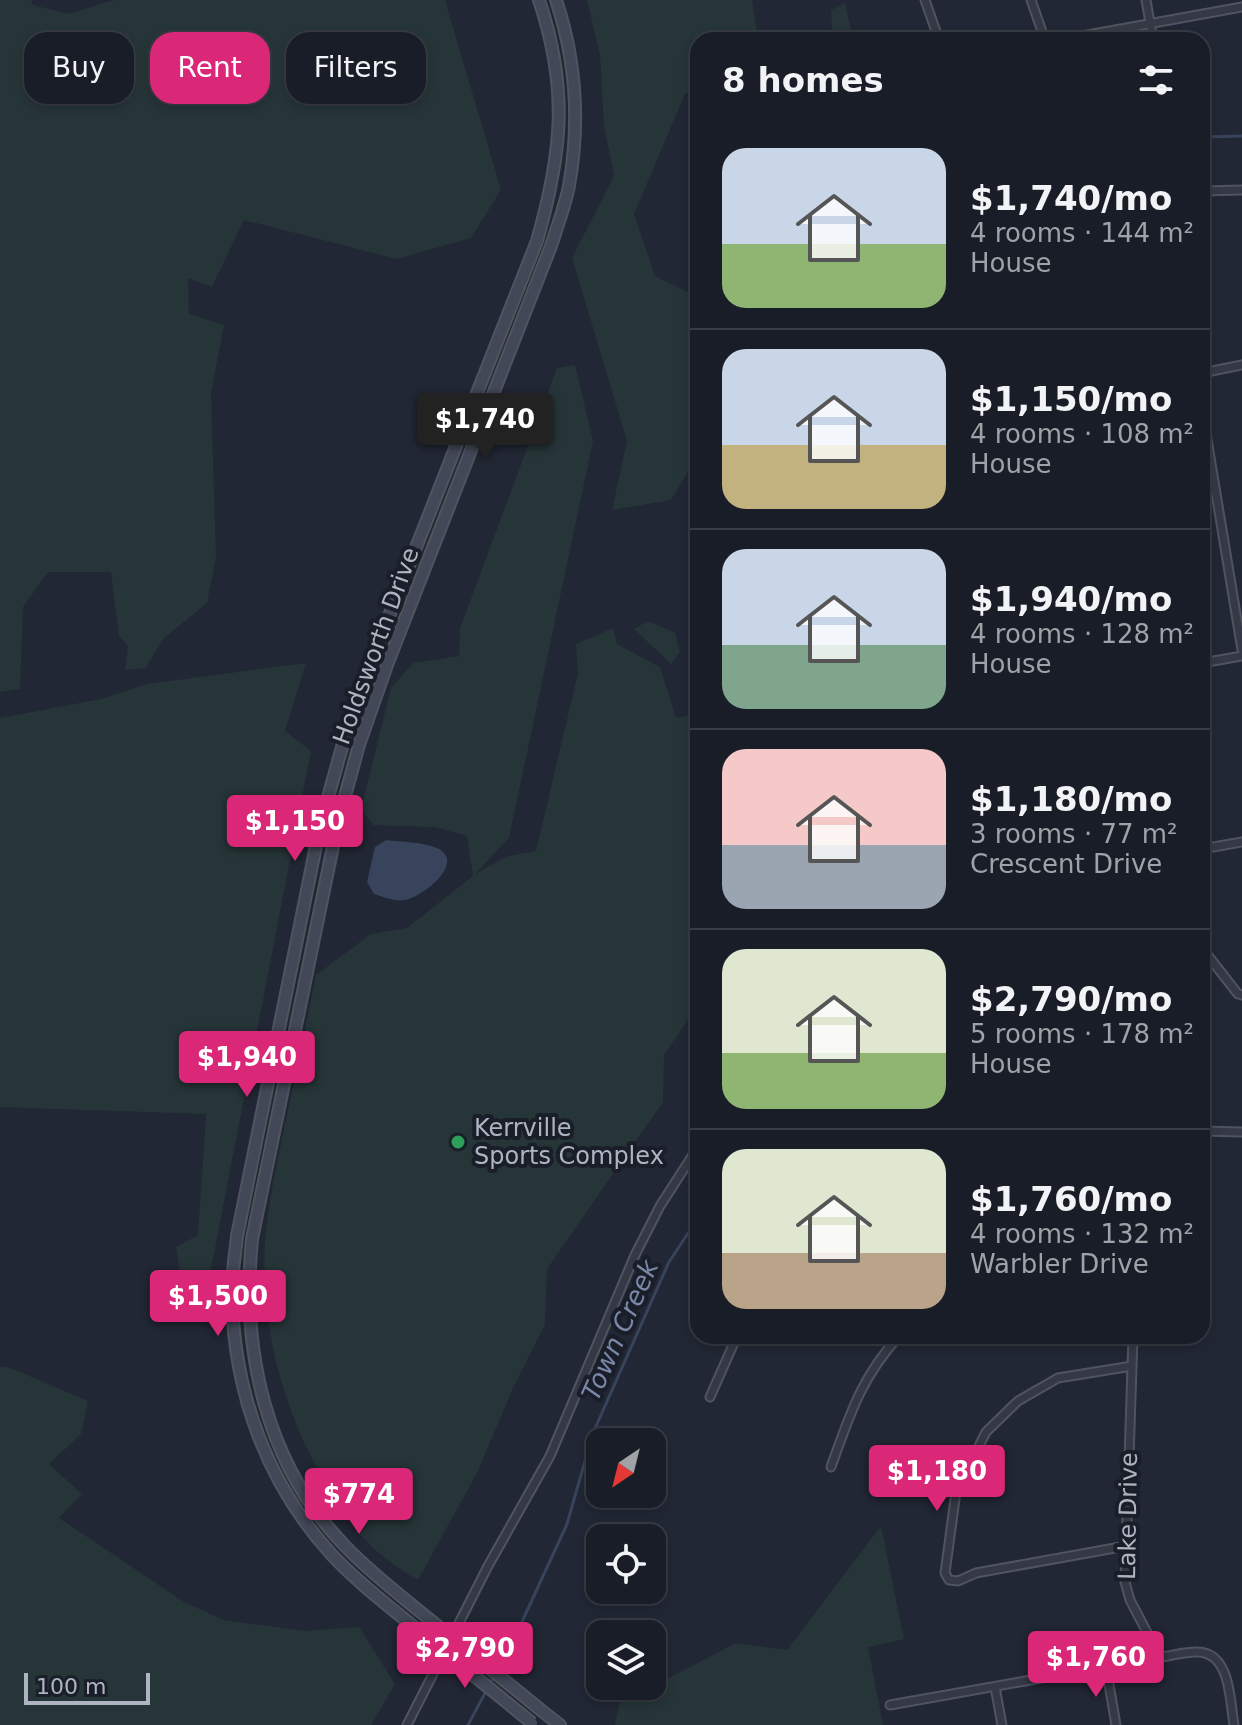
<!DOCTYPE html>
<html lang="en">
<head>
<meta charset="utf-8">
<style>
	:root { --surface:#191d27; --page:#22262f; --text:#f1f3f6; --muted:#9fa2a7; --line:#373b44; --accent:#db2777 }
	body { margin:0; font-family:"DejaVu Sans",sans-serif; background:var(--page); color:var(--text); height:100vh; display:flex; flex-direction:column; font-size:30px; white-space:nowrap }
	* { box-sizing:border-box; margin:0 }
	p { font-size:26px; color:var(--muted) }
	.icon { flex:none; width:44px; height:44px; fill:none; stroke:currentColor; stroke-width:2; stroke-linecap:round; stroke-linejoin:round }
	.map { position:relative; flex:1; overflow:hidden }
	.sheet { position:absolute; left:690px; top:32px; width:520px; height:1312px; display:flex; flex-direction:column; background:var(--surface); border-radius:24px; box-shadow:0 4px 12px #0003,0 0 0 2px var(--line) }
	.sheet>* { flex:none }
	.hud { position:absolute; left:24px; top:32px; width:546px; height:72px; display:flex; gap:16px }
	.needle { width:52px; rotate:215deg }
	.controls { position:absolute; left:586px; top:1428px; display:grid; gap:16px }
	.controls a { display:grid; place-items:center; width:80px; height:80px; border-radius:16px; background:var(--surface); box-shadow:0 4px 12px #0003,0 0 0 2px var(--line); font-size:40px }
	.scale { position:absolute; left:24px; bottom:20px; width:126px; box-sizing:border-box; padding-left:8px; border:4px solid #aeb4c1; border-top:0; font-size:22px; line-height:28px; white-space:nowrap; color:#aeb4c1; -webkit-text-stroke:6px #1a1e29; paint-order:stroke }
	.price { position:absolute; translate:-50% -68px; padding:0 18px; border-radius:8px; background:var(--accent); color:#fff; font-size:26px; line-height:52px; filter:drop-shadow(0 2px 4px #0008) }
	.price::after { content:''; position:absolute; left:50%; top:48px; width:24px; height:18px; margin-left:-12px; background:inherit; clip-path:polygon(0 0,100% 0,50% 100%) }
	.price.selected { background:#222; color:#fff }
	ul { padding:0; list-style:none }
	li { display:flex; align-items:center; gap:24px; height:200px; padding:0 32px }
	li+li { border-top:2px solid var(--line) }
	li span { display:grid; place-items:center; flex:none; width:224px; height:160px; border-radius:24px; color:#555 }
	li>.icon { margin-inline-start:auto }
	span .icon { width:96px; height:96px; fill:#fffc; stroke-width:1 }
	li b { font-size:34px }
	h2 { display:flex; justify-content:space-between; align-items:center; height:96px; padding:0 32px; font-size:34px }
	.tag { padding:0 28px; border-radius:24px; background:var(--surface); box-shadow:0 4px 12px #0003,0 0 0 2px var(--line); font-size:28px; line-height:72px }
	.tag.selected { background:var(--accent); color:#fff }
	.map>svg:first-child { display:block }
	.green { fill:#263538 }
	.water { fill:#38435c }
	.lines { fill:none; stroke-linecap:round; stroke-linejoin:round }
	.stream { stroke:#38435c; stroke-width:3 }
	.minor-casing { stroke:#4f545f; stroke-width:11 }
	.secondary-casing { stroke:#4f545f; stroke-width:14 }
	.minor { stroke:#343945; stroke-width:7 }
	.secondary { stroke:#424857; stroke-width:10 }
	.secondary-bridge-casing { stroke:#4f545f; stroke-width:14; stroke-linecap:butt }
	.secondary-bridge { stroke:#424857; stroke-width:10 }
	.leisure-dot { fill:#2e9e5b; stroke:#1a1e29; stroke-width:3 }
	.labels { text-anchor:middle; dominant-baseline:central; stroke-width:8; stroke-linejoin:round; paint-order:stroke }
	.street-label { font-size:24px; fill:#aeb4c1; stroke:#1a1e29 }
	.poi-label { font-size:24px; fill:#aeb4c1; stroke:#1a1e29; text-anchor:start }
	.water-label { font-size:26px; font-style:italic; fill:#7988a8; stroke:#1a1e29 }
</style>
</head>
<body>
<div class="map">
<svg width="1242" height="1725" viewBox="0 0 1242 1725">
	<rect width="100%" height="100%" fill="#212734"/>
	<path class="green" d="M 0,0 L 31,0 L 33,5 L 68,14 L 114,0 L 445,0 L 501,190 L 471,238 L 397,259 L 244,220 L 212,287 L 188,278 L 189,314 L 224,325 L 211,393 L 216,557 L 207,603 L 163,639 L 146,668 L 125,670 L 128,646 L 119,636 L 111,572 L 48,572 L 23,607 L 20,689 L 0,692 Z
		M 587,0 L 752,0 L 758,40 L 698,40 L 698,88 L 685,94 L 634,214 L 655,276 L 698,297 L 698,454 L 671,500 L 612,510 L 627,441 L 572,258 L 614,176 L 604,125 L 600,55 Z
		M 845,3 L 853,40 L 783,40 L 832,31 L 831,10 Z
		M 575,365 L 593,441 L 509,838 L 475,874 L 508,856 L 536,851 L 578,673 L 576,644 L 613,628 L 617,644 L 660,667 L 676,718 L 698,714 L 698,1005 L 664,1055 L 663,1102 L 547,1269 L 545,1325 L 514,1386 L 477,1473 L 418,1580 C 366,1550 351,1526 321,1475 C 282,1407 260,1322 265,1243 C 268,1203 277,1163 285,1124 C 296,1074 306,1025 316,975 L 371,934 L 407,928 L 473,876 L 467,836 L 434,827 L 373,825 L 361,809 L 391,688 L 413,663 L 459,656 L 460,628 L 557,368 Z
		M 648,621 L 675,633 L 680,652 L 671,664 L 634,629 Z
		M 306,663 L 285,731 L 311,751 L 202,1316 L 183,1314 L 192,1279 L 180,1272 L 176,1247 L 198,1235 L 206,1114 L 0,1107 L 0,718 L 101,699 L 147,684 Z
		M 0,1367 L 8,1367 L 88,1401 L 81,1434 L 49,1464 L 82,1494 L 59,1518 L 184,1602 L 224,1620 L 304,1631 L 359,1627 L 395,1684 L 371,1725 L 0,1725 Z
		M 881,1526 L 904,1639 L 868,1647 L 883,1725 L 615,1725 L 619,1704 L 736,1643 L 787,1650 Z"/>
	<path class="water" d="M 386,840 C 401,842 423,842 437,848 C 467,862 423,897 405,900 C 395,902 384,897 374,894 L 367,882 L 375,847 Z"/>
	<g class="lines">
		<path class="stream" d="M 1202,137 L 1242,136
			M 468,1725 L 515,1637 L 567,1524 L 593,1433 L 669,1262 L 698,1218"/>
		<g class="minor-casing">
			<path id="minor" d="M 925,0 L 939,40
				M 1031,0 L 1045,40
				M 1146,0 L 1153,40
				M 1060,40 L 1242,7
				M 1202,191 L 1242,190
				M 1202,373 L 1242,365
				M 1202,409 L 1242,650
				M 1202,663 L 1242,656
				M 1202,849 L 1242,842
				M 1202,948 L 1238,994 L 1242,995
				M 1202,1131 L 1242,1132
				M 1133,1336 L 1125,1582 L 1130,1600 L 1160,1657 C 1172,1656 1186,1651 1198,1652 C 1231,1653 1230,1702 1234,1725
				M 710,1397 L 737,1336
				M 831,1467 C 850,1414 861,1378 899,1336
				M 1126,1546 L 976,1573 L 958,1581 L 949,1580 L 945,1573 L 956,1492 L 986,1432 L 1018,1401 L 1058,1378 L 1132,1366
				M 1106,1667 L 1116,1725
				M 995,1687 L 1002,1725
				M 890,1705 L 1160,1657
				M 407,1725 L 488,1566 L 550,1456 L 635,1255 L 660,1206 L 698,1147"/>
		</g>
		<g class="secondary-casing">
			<path id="secondary" d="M 429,1619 C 401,1596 371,1573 346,1547 C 265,1464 241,1350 252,1239 L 338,822 L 359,745 L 387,665 L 551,246 C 557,227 565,206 569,186 C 580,124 576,60 556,0
				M 419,1631 C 390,1607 358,1583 332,1555 C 267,1484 234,1393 232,1298 C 231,1277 235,1257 237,1236 L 320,826 L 344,740 L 372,659 L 537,241 C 562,153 569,89 539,0
				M 542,1711 L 560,1725"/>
		</g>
		<use href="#minor" class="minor"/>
		<use href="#secondary" class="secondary"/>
		<g class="secondary-bridge-casing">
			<path id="secondary-bridge" d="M 429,1619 L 542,1711
				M 419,1631 L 532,1723"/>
		</g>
		<use href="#secondary-bridge" class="secondary-bridge"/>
	</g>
	<circle class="leisure-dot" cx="458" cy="1142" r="8"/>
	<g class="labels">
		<g class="street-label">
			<text transform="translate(376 646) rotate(-70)">Holdsworth Drive</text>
			<text transform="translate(1128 1516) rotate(-89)">Lake Drive</text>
		</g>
		<g class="poi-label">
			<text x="474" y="1128">Kerrville<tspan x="474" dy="28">Sports Complex</tspan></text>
		</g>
		<g class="water-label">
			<text transform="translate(620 1330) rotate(-66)">Town Creek</text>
		</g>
	</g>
</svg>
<div class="controls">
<a><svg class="needle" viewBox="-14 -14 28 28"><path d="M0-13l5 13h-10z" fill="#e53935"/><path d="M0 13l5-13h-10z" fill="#9fa2a7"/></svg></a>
<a><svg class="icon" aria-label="locate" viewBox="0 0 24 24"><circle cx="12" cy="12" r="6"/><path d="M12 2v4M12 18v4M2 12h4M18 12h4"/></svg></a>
<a><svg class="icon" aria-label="layers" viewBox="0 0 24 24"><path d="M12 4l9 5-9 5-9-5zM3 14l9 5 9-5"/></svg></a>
</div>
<div class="scale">100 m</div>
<b class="price selected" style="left:485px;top:461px">$1,740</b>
<b class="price" style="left:295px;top:863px">$1,150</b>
<b class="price" style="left:247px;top:1099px">$1,940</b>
<b class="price" style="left:218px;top:1338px">$1,500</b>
<b class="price" style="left:937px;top:1513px">$1,180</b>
<b class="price" style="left:359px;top:1536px">$774</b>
<b class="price" style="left:465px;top:1690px">$2,790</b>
<b class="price" style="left:1096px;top:1699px">$1,760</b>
<div class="hud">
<a class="tag">Buy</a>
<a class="tag selected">Rent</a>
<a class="tag">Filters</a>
</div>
<section class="sheet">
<h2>8 homes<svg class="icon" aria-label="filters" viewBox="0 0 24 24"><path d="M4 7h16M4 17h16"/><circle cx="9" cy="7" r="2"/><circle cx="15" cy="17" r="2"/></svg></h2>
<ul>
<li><span style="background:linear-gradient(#c9d6e8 60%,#8fb573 0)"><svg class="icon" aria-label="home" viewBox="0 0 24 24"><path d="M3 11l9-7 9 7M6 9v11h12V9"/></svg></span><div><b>$1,740/mo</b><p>4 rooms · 144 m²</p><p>House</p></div></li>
<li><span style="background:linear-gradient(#c9d6e8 60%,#c2b280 0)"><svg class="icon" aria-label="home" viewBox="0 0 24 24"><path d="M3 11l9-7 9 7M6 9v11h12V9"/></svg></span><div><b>$1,150/mo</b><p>4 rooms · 108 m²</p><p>House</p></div></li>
<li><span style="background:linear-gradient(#c9d6e8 60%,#7fa58c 0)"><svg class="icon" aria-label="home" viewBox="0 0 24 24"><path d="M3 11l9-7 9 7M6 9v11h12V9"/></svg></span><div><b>$1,940/mo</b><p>4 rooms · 128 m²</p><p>House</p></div></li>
<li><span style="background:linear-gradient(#f6c9c9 60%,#9aa5b1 0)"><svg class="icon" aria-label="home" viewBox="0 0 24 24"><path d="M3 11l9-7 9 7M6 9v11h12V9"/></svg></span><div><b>$1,180/mo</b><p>3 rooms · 77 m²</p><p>Crescent Drive</p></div></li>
<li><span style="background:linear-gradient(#dfe7d0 65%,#8fb573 0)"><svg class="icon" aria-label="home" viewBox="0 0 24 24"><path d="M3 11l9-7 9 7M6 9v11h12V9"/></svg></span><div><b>$2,790/mo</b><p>5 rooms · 178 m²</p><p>House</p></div></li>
<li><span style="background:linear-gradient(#dfe7d0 65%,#b9a48a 0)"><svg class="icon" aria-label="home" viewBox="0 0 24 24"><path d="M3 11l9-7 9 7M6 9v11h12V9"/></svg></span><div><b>$1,760/mo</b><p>4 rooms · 132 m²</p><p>Warbler Drive</p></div></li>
</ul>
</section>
</div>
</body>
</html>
